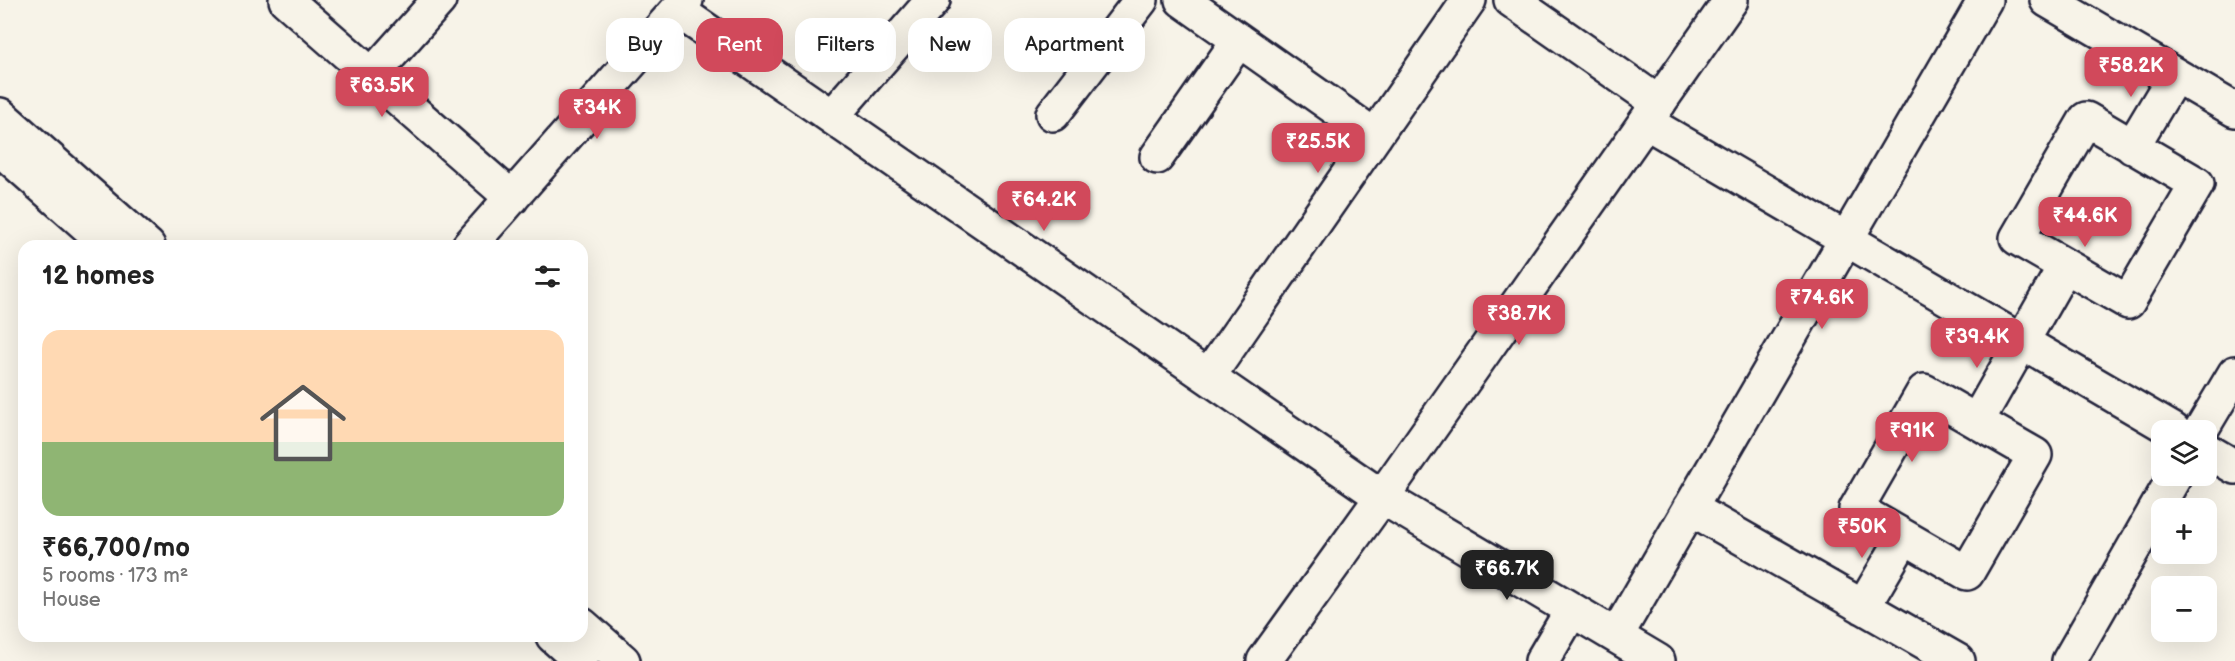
<!DOCTYPE html>
<html lang="en">
<head>
<meta charset="utf-8">
<style>
	:root { --surface:#fff; --page:#f2f2f2; --text:#222; --muted:#767676; --accent:#d1495b }
	body { margin:0; font-family:"Balsamiq Sans",sans-serif; background:var(--page); color:var(--text); height:100vh; display:flex; flex-direction:column; font-size:22px; white-space:nowrap }
	* { box-sizing:border-box; margin:0 }
	p { font-size:20px; color:var(--muted) }
	.icon { flex:none; width:33px; height:33px; fill:none; stroke:currentColor; stroke-width:2; stroke-linecap:round; stroke-linejoin:round }
	.map { position:relative; flex:1; overflow:hidden }
	.sheet { position:absolute; left:18px; top:240px; width:570px; height:402px; display:flex; flex-direction:column; background:var(--surface); border-radius:18px; box-shadow:0 6px 24px #0002 }
	.sheet>* { flex:none }
	.hud { position:absolute; left:606px; top:18px; width:570px; height:54px; display:flex; gap:12px }
	.buttons { position:absolute; left:2151px; top:420px; display:grid; gap:12px }
	.buttons a { display:grid; place-items:center; width:66px; height:66px; border-radius:12px; background:var(--surface); box-shadow:0 6px 24px #0002; font-size:30px }
	.price { position:absolute; translate:-50% -51px; padding:0 14px; border-radius:12px; background:var(--accent); color:#fff; font-size:20px; line-height:39px; filter:drop-shadow(0 2px 3px #0008) }
	.price::after { content:''; position:absolute; left:50%; top:36px; width:18px; height:14px; margin-left:-9px; background:inherit; clip-path:polygon(0 0,100% 0,50% 100%) }
	.price.selected { background:#222; color:#fff }
	ul { padding:0; list-style:none }
	li { display:grid; align-content:center; gap:12px; height:318px; padding:0 24px }
	li span { display:grid; place-items:center; height:186px; border-radius:18px; color:#555 }
	li>.icon { margin-inline-start:auto }
	span .icon { width:108px; height:108px; fill:#fffc; stroke-width:1 }
	li b { font-size:26px }
	h2 { display:flex; justify-content:space-between; align-items:center; height:72px; padding:0 24px; font-size:26px }
	.tag { padding:0 21px; border-radius:18px; background:var(--surface); box-shadow:0 6px 24px #0002; font-size:21px; line-height:54px }
	.tag.selected { background:var(--accent); color:#fff }
	.map>svg:first-child { display:block }
	.lines { fill:none; stroke-linecap:round; stroke-linejoin:round }
	.street-casing { stroke:#22223b; stroke-width:38 }
	.secondary-casing { stroke:#22223b; stroke-width:38 }
	.street { stroke:#f7f3e8; stroke-width:33 }
	.secondary { stroke:#f7f3e8; stroke-width:33 }
</style>
</head>
<body>
<div class="map">
<svg width="2235" height="661" viewBox="0 0 2235 661">
	<rect width="100%" height="100%" fill="#f7f3e8"/>
	<filter id="ink" filterUnits="userSpaceOnUse"><feTurbulence type="fractalNoise" baseFrequency=".0167" numOctaves="2"/><feDisplacementMap in="SourceGraphic" scale="12" xChannelSelector="R" yChannelSelector="G"/><feConvolveMatrix kernelMatrix="1 2 1 2 8 2 1 2 1" color-interpolation-filters="sRGB"/></filter>
	<g filter="url(#ink)">
		<g class="lines">
			<g class="street-casing">
				<path id="street" d="M 286,0 L 512,198
					M 1182,0 L 1375,136
					M 1511,0 L 1659,103
					M 2047,0 L 2235,110
					M 677,10 L 1382,497 L 1658,661
					M 372,75 L 439,0
					M 1053,114 L 1141,0
					M 832,116 L 933,0
					M 2086,119 L 2197,184 L 2128,302 L 2017,238 Z
					M 1646,122 L 2173,430
					M 2132,147 L 2175,75
					M 1157,157 L 1239,40
					M 469,246 L 686,0
					M 1208,377 L 1469,0
					M 1924,391 L 2035,455 L 1967,573 L 1856,509 Z
					M 1977,421 L 2065,266
					M 2201,430 L 2235,373
					M 2206,450 L 2235,467
					M 1690,508 L 1958,661
					M 1863,607 L 1904,537
					M 1616,636 L 1985,0
					M 1542,661 L 1572,610
					M 2069,661 L 2175,476"/>
			</g>
			<g class="secondary-casing">
				<path id="secondary" d="M 0,115 L 148,246
					M 0,149 L 110,246
					M 582,625 L 623,661
					M 553,636 L 581,661
					M 1264,661 L 1382,497 L 1731,0"/>
			</g>
			<use href="#street" class="street"/>
			<use href="#secondary" class="secondary"/>
		</g>
	</g>
</svg>
<div class="buttons">
<a><svg class="icon" aria-label="layers" viewBox="0 0 24 24"><path d="M12 4l9 5-9 5-9-5zM3 14l9 5 9-5"/></svg></a>
<a>+</a>
<a>−</a>
</div>
<b class="price" style="left:2131px;top:98px">₹58.2K</b>
<b class="price" style="left:382px;top:118px">₹63.5K</b>
<b class="price" style="left:597px;top:140px">₹34K</b>
<b class="price" style="left:1318px;top:174px">₹25.5K</b>
<b class="price" style="left:1044px;top:232px">₹64.2K</b>
<b class="price" style="left:2085px;top:248px">₹44.6K</b>
<b class="price" style="left:1822px;top:330px">₹74.6K</b>
<b class="price" style="left:1519px;top:346px">₹38.7K</b>
<b class="price" style="left:1977px;top:369px">₹39.4K</b>
<b class="price" style="left:1912px;top:463px">₹91K</b>
<b class="price" style="left:1862px;top:559px">₹50K</b>
<b class="price selected" style="left:1507px;top:601px">₹66.7K</b>
<div class="hud">
<a class="tag">Buy</a>
<a class="tag selected">Rent</a>
<a class="tag">Filters</a>
<a class="tag">New</a>
<a class="tag">Apartment</a>
</div>
<section class="sheet">
<h2>12 homes<svg class="icon" aria-label="filters" viewBox="0 0 24 24"><path d="M4 7h16M4 17h16"/><circle cx="9" cy="7" r="2"/><circle cx="15" cy="17" r="2"/></svg></h2>
<ul>
<li><span style="background:linear-gradient(#ffd9b3 60%,#8fb573 0)"><svg class="icon" aria-label="home" viewBox="0 0 24 24"><path d="M3 11l9-7 9 7M6 9v11h12V9"/></svg></span><div><b>₹66,700/mo</b><p>5 rooms · 173 m²</p><p>House</p></div></li>
</ul>
</section>
</div>
</body>
</html>
